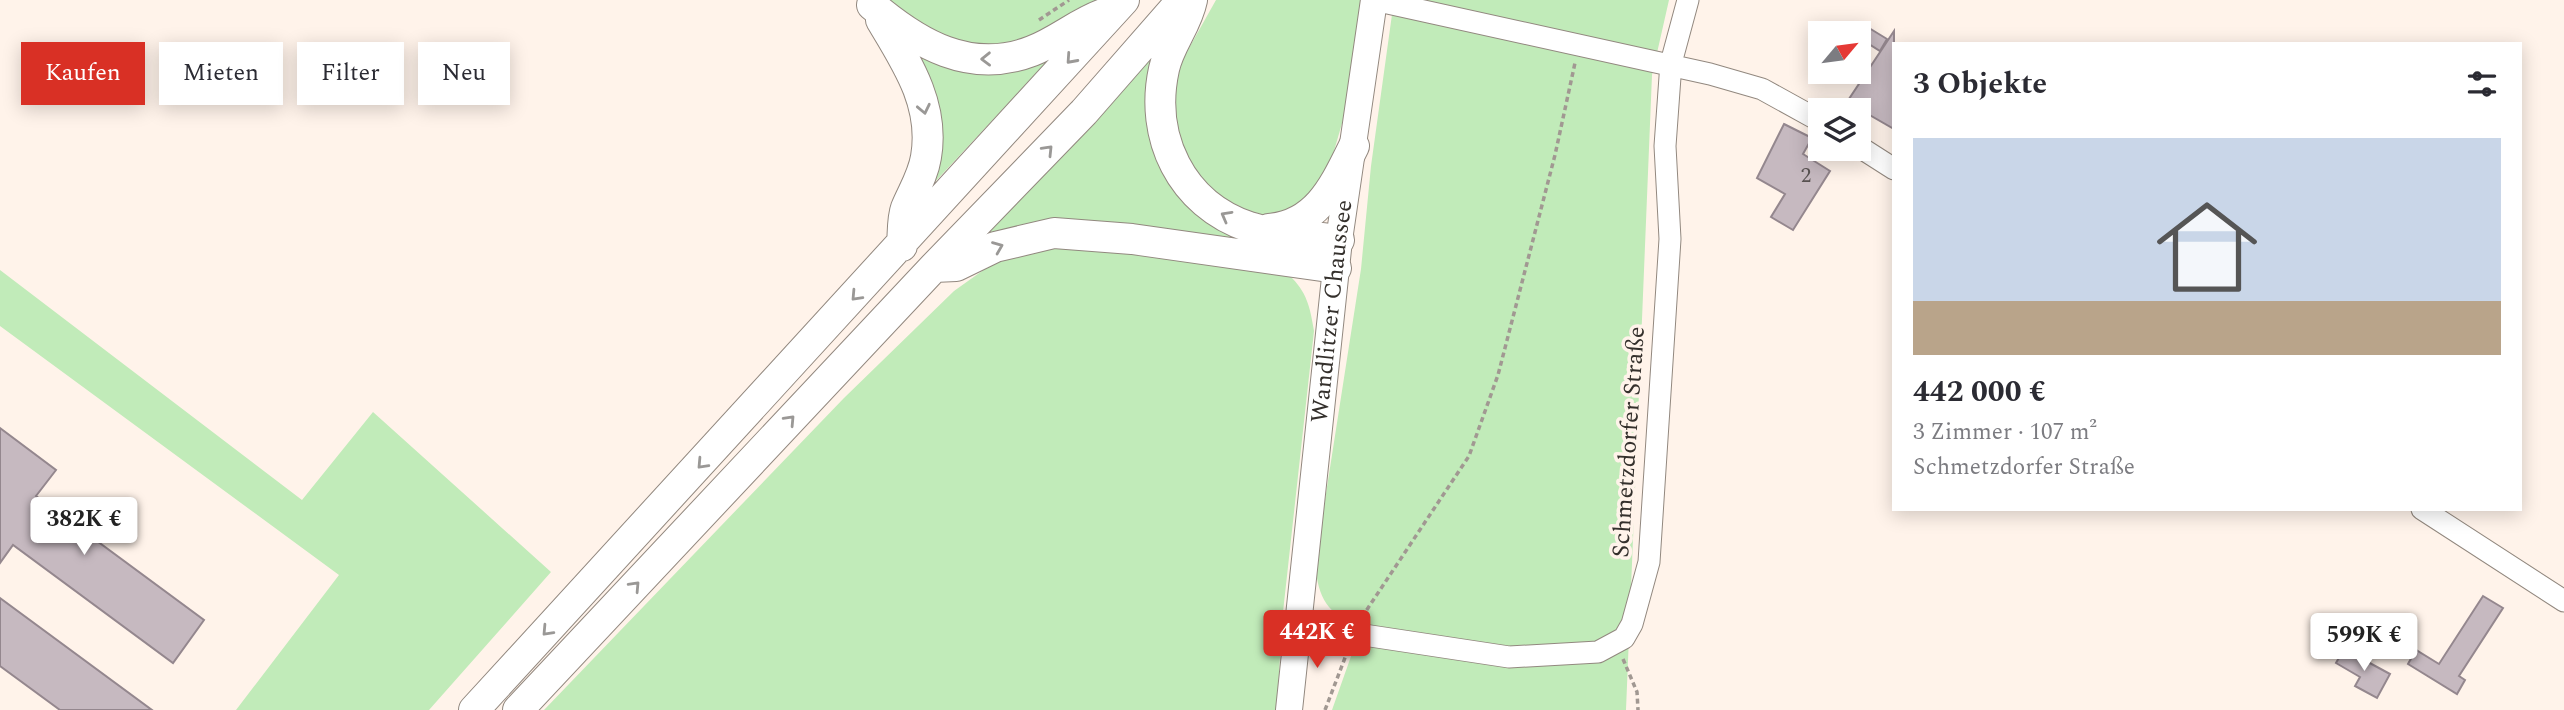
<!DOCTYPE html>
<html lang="de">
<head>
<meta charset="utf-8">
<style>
	:root { --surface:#fff; --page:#f7f7f7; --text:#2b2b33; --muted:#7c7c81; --accent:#d93025 }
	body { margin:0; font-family:Spectral,serif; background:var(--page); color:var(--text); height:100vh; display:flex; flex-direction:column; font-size:26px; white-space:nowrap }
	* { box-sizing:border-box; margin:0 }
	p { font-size:23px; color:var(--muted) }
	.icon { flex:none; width:38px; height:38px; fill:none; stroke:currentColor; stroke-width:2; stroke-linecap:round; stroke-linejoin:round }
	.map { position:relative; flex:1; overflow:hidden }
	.details { position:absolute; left:1892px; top:42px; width:630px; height:469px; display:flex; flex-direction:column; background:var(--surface); border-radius:0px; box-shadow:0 4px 18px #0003 }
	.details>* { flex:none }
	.top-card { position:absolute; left:21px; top:42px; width:665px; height:63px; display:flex; gap:14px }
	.needle { width:46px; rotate:61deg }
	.buttons { position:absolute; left:1808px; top:21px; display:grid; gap:14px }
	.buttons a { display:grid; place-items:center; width:63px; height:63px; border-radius:0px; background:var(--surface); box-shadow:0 4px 18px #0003; font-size:35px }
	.price { position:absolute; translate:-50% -60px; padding:0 16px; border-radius:7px; background:#fff; color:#222; font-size:23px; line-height:46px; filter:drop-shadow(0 2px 4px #0008) }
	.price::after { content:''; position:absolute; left:50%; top:42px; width:21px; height:16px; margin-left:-10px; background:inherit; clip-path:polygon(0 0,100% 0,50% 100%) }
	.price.active { background:var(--accent); color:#fff }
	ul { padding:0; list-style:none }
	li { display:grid; align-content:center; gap:14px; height:371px; padding:0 21px }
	li span { display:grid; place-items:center; height:217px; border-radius:0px; color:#555 }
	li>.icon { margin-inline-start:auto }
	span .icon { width:126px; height:126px; fill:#fffc; stroke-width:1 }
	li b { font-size:30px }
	h2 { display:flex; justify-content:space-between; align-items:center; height:84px; padding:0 21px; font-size:30px }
	.chip { padding:0 24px; border-radius:0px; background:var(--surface); box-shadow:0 4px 18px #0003; font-size:24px; line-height:63px }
	.chip.active { background:var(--accent); color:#fff }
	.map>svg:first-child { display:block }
	.green { fill:#c1ebb9 }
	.building { fill:#c6b9c0; stroke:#94878e; stroke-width:2 }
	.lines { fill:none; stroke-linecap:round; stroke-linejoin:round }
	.minor-casing { stroke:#92887f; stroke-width:23 }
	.major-casing { stroke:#92887f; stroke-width:28 }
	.highway-casing { stroke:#92887f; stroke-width:32 }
	.path { stroke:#a19892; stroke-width:3.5; stroke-dasharray:5 3.5; stroke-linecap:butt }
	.minor { stroke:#fff; stroke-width:21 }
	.major { stroke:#fff; stroke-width:26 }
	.highway { stroke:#fff; stroke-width:30 }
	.oneway { stroke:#9a9896 }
	.labels { text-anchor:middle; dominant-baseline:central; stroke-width:7; stroke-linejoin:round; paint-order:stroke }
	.number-label { font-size:21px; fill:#585251 }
	.street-label { font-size:24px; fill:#34302c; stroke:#fff3ea }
</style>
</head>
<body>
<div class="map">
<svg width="2564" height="710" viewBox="0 0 2564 710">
	<rect width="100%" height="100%" fill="#fff3ea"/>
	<path class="green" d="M 888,0 L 1098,0 L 1086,11 L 1003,50 L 934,39 Z
		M 1216,0 L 1363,0 L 1352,89 L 1327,175 L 1298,207 L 1271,216 L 1258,216 L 1213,193 L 1189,167 L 1171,110 L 1176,71 Z
		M 1394,0 L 1669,0 L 1652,75 L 1626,710 L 1332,710 L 1361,628 C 1326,612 1319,600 1315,564 L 1361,269 L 1371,166 Z
		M 911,54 L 1053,55 L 933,184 Z
		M 1152,54 L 1156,63 L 1152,134 L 1270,244 L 987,235 Z
		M 1052,242 L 1289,275 C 1307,292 1310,307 1314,331 L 1282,621 L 1277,710 L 544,710 L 844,398 L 954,291 L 1006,254 Z
		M 0,270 L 302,500 L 373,412 L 551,572 L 429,710 L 236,710 L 339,575 L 0,326 Z"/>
	<path class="building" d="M 1869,28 L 1887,39 L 1880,51 L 1861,39 Z
		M 1894,31 L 1894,129 L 1847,102 Z
		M 1784,124 L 1812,138 L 1803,154 L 1830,171 L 1793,230 L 1771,217 L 1785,194 L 1757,178 Z
		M 0,428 L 56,470 L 36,496 L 204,620 L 173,663 L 13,545 L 0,563 Z
		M 2483,596 L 2503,608 L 2459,676 L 2465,680 L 2457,694 L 2408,664 L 2416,650 L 2439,664 Z
		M 0,598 L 152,710 L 60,710 L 0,666 Z
		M 2344,649 L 2390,674 L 2377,698 L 2355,686 L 2360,677 L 2336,663 Z"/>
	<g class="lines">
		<g class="minor-casing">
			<path id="minor" d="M 1374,0 L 1710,74 L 1762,89 L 1820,121
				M 1858,146 L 1894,169
				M 2422,509 L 2564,601
				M 1298,625 L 1509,657 L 1598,652 L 1624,638 L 1632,624 L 1649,562 L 1670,239 L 1665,146 L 1671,63 L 1688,0"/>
		</g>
		<g class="major-casing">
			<g id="major">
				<path id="s1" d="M 1289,710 L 1339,240 L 1374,0"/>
			</g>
		</g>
		<g class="highway-casing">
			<path id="highway" d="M 1192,0 C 1187,25 1169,45 1164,69 C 1149,137 1181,204 1249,227 C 1277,236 1310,236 1339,240
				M 872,5 C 918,44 970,75 1032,51 C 1058,41 1078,23 1103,14
				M 881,20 C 907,63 935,105 926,157 C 923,176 913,191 906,208 C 902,219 903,234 902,246
				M 1269,229 C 1318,225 1335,184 1354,146
				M 934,267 L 956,266 L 995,247 L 1054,233 L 1132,239 L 1336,268
				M 474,710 L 1124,0
				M 518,710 L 934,267 L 1084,112 L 1182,0"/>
		</g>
		<path class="path" d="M 1039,20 L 1069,0
			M 1362,617 L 1469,456 L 1498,375 L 1555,155 L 1575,63
			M 1623,659 L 1637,692 L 1638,710
			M 1325,710 L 1348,650"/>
		<use href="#minor" class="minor"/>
		<use href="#major" class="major"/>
		<use href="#highway" class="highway"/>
	</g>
	<defs><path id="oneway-chevron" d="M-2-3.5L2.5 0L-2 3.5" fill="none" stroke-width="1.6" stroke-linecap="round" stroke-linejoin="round" transform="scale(1.75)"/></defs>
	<g class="oneway">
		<use href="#oneway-chevron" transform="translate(986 59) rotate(179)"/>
		<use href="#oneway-chevron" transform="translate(1071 59) rotate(132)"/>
		<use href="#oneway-chevron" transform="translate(924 109) rotate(78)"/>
		<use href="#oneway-chevron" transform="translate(1048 150) rotate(-46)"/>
		<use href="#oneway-chevron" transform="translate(1226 216) rotate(-151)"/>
		<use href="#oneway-chevron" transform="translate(998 247) rotate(-22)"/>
		<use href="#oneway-chevron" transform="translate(856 296) rotate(133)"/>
		<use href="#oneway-chevron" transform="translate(790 420) rotate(-47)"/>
		<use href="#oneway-chevron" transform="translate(702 464) rotate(133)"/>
		<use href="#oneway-chevron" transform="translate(635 586) rotate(-47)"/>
		<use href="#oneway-chevron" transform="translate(547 631) rotate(133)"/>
	</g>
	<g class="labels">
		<g class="number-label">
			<text x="1806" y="176">2</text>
		</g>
		<g class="street-label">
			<text stroke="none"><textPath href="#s1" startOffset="401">Wandlitzer Chaussee</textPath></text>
			<text transform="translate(1629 442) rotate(-86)">Schmetzdorfer Straße</text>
		</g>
	</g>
</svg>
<div class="buttons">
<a><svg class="needle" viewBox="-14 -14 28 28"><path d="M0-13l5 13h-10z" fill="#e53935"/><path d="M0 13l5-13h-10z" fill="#7c7c81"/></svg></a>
<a><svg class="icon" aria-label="layers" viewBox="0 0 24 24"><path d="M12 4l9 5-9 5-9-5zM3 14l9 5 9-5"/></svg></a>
</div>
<b class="price" style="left:84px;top:557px">382K €</b>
<b class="price active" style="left:1317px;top:670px">442K €</b>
<b class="price" style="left:2364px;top:673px">599K €</b>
<div class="top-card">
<a class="chip active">Kaufen</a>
<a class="chip">Mieten</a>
<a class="chip">Filter</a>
<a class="chip">Neu</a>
</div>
<section class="details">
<h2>3 Objekte<svg class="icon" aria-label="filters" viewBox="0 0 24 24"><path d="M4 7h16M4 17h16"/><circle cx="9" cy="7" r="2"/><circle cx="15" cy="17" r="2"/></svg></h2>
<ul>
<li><span style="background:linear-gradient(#c9d6e8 75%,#b9a48a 0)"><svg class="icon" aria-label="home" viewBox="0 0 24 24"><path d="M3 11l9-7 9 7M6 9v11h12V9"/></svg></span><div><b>442 000 €</b><p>3 Zimmer · 107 m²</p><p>Schmetzdorfer Straße</p></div></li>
</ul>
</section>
</div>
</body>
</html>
